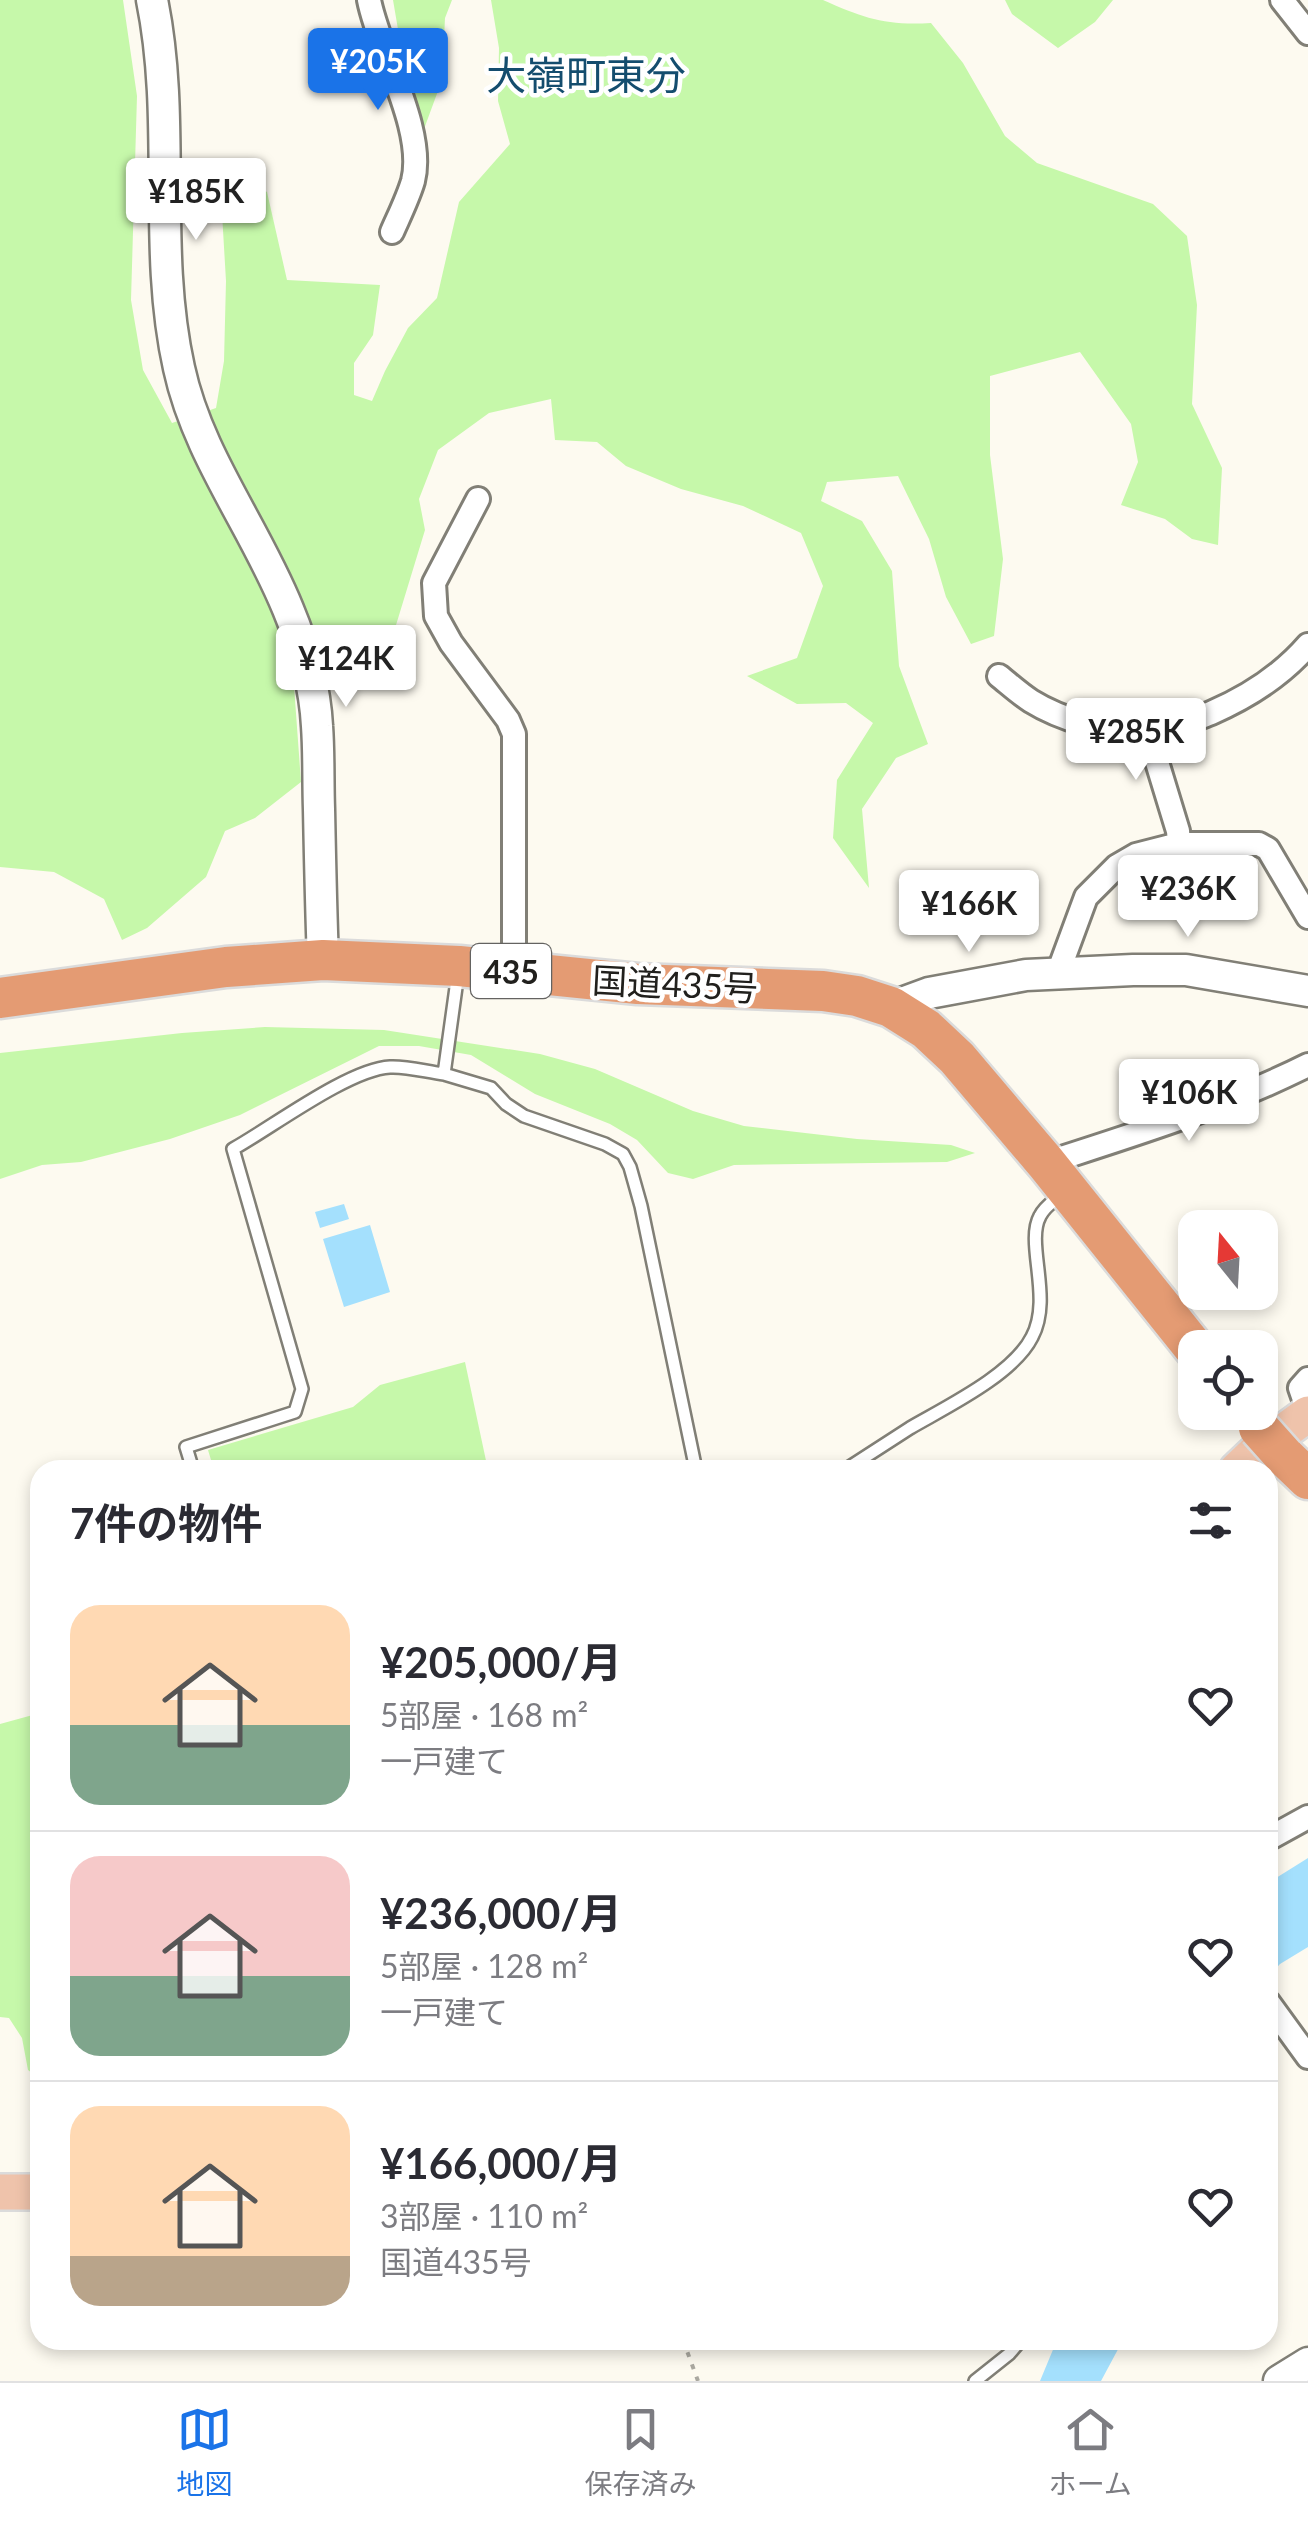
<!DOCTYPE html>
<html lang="ja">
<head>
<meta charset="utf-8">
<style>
	:root { --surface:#fff; --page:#f2f2f3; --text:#2b2b33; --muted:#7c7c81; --line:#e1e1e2; --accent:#1a73e8 }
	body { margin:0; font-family:Lato,"Noto Sans JP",sans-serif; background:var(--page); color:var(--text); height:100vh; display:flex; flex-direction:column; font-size:38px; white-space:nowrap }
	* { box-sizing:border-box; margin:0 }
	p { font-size:32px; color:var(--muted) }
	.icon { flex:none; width:55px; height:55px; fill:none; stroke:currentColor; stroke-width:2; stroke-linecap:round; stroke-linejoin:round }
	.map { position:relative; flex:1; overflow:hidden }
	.drawer { position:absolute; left:30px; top:1460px; width:1248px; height:890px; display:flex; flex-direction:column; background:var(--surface); border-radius:30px; box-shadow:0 5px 15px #0003 }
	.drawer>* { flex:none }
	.needle { width:65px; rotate:342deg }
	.tools { position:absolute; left:1178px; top:1210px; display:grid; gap:20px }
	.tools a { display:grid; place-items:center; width:100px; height:100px; border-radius:20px; background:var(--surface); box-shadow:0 5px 15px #0003; font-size:50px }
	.price { position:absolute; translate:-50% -85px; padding:0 22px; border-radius:10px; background:#fff; color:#222; font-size:32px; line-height:65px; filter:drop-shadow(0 2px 5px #0008) }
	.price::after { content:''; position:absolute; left:50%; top:60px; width:30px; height:22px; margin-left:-15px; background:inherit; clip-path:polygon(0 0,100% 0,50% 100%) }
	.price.active { background:var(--accent); color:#fff }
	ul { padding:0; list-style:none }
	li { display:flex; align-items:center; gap:30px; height:250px; padding:0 40px }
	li+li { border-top:2px solid var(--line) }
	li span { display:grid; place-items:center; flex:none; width:280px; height:200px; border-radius:30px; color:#555 }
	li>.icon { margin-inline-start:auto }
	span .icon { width:120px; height:120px; fill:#fffc; stroke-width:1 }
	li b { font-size:42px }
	h2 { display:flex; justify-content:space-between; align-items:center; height:120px; padding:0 40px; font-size:42px }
	.dock { display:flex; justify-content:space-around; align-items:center; height:140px; border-top:2px solid var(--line); background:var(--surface); font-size:28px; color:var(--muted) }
	.dock a { display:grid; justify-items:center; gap:5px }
	.dock .active { color:var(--accent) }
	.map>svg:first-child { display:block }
	.green { fill:#c6f8aa }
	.water { fill:#a4e0fd }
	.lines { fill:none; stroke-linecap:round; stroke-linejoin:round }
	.lane-casing { stroke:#817f76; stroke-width:16 }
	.street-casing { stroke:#817f76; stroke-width:28 }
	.secondary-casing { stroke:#817f76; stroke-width:35 }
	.primary-casing { stroke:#dbdbdb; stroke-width:40 }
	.highway-casing { stroke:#dbdbdb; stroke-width:45 }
	.path { stroke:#aaa8a0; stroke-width:4; stroke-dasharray:5 8; stroke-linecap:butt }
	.lane { stroke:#fff; stroke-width:11 }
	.street { stroke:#fff; stroke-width:22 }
	.secondary { stroke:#fff; stroke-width:30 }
	.primary { stroke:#efc3ab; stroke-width:35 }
	.highway { stroke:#e49b73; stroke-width:40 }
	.highway-bridge-casing { stroke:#dbdbdb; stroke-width:45; stroke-linecap:butt }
	.highway-bridge { stroke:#e49b73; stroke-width:40 }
	.labels { text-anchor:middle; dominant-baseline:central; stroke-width:9; stroke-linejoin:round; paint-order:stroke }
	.shield { fill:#fff; stroke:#646361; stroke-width:2.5 }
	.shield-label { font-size:32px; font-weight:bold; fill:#21201d }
	.street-label { font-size:35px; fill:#21201d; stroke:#fff }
	.quarter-label { font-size:40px; fill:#144d6e; stroke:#fff }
</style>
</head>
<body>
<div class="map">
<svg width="1308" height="2381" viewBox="0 0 1308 2381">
	<rect width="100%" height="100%" fill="#fdfaf0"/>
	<path class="green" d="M 0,0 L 123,0 L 137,96 L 131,300 L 143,370 L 172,423 L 216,408 L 224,361 L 226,281 L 222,213 L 206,165 L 241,162 L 249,179 L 267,192 L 287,280 L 380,285 L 373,335 L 354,363 L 354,395 L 372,401 L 385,371 L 408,328 L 437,298 L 459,202 L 510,144 L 498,101 L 499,48 L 491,0 L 823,0 C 863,18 887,26 931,23 L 963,63 L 1005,136 L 1037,163 L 1153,204 L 1187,236 L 1197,305 L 1192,404 L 1222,468 L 1218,545 L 1192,539 L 1165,519 L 1121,505 L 1138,462 L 1131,424 L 1080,352 L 990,376 L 990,455 L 1003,559 L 994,636 L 971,644 L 946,597 L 929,539 L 898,476 L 827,482 L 821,501 L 862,521 L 892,571 L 899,666 L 928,744 L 896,758 L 862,809 L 869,888 L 833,838 L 837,780 L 873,723 L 846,703 L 797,704 L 747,676 L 797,658 L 823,586 L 801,533 L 743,506 L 681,489 L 626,466 L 597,442 L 555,440 L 551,399 L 489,413 L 438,450 L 419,499 L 425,530 L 382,671 L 345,672 L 311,622 L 277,639 L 294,686 L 301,782 L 255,818 L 225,831 L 206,877 L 147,928 L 122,940 L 104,899 L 54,872 L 0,867 Z
		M 393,0 L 452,0 L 445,18 L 442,80 L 424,129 L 401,47 Z
		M 1005,0 L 1113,0 L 1095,22 L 1058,48 L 1012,14 Z
		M 265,1027 L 384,1030 L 540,1054 L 595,1069 L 693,1111 L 744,1126 L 857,1139 L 951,1145 L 975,1153 L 947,1162 L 734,1165 L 693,1179 L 668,1173 L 637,1140 L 610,1124 L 535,1094 L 471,1055 L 419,1046 L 379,1046 L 240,1115 L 170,1139 L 81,1162 L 42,1165 L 0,1179 L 0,1053 L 182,1033 Z
		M 465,1362 L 488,1470 L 214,1470 L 208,1450 L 353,1407 L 380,1385 Z
		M 40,1713 L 40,2079 L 28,2070 L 22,2038 L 9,2018 L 0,2017 L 0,1724 Z"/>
	<path class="water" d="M 344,1204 L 349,1219 L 320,1228 L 315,1212 Z
		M 370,1225 L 390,1292 L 344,1307 L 323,1239 Z
		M 1308,1858 L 1308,1947 L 1280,1964 L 1268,1977 L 1268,1883 Z
		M 1057,2340 L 1123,2340 L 1101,2381 L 1040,2381 Z"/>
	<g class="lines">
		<g class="lane-casing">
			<path id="lane" d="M 458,973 L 444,1074 L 491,1088 L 506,1104 L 524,1116 L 605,1144 L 623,1154 L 630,1167 L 641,1206 L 696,1470
				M 193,1470 L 186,1447 L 295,1412 L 302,1389 L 233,1149 C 271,1128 349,1069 390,1067 C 407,1066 427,1072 444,1074
				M 845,1470 C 867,1456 888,1442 910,1428 C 946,1407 1013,1375 1032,1337 C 1053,1298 1025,1243 1040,1216 C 1045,1206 1054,1201 1062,1194
				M 975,2381 L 1009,2354 L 1021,2340"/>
		</g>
		<g class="street-casing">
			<path id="street" d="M 369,0 C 379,52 426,130 413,181 C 408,198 399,216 392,232
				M 1282,0 L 1308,33
				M 478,499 L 434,583 L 436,616 L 451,643 L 508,720 L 514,734 L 514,972
				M 999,676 C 1009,684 1020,694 1031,701 C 1068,724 1113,731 1154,739
				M 1179,844 L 1259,844 L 1268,849 L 1308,917
				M 1062,973 L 1062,962 L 1086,897 L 1117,866 L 1136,855 L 1179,844 L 1178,831 L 1153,749 L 1154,739 C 1170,725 1192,721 1211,713 C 1248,697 1282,675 1308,645
				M 1046,1163 C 1135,1134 1224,1107 1308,1065
				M 1308,1379 L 1300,1388 L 1308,1411
				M 1268,1839 L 1308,1817
				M 1268,2002 L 1308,2057"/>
		</g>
		<g class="secondary-casing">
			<path id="secondary" d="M 152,0 C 177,122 152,247 179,368 C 198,456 255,527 288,609 C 303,645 315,687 317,726 C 319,753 318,781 319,809 C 320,859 321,910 323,960
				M 891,1007 L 929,993 L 1026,975 L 1133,970 L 1186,970 L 1308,991
				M 1279,2381 L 1308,2363"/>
		</g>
		<g class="primary-casing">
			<path id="primary" d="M 1237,1470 L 1256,1452 L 1308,1414
				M 0,2192 L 40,2192"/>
		</g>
		<g class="highway-casing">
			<path id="highway" d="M 0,998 L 226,967 L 323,960 L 459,966 L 638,984 L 823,991 L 857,996 L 891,1007 L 926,1029 L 957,1058 L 1046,1163 L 1195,1349
				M 1284,1456 L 1308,1479"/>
		</g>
		<path class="path" d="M 683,2340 L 698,2381"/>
		<use href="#lane" class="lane"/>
		<use href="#street" class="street"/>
		<use href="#secondary" class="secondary"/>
		<use href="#primary" class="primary"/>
		<use href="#highway" class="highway"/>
		<g class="highway-bridge-casing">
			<path id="highway-bridge" d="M 1259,1428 L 1284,1456"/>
		</g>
		<use href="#highway-bridge" class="highway-bridge"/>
	</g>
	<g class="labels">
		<rect class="shield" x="471" y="944" width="80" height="54" rx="8"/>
		<g class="shield-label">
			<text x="511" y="971">435</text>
		</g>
		<g class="street-label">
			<text transform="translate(675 983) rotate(3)">国道435号</text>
		</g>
		<g class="quarter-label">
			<text x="586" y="75">大嶺町東分</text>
		</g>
	</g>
</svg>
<div class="tools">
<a><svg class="needle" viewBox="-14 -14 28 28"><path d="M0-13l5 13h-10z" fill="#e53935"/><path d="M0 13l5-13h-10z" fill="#7c7c81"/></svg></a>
<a><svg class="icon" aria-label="locate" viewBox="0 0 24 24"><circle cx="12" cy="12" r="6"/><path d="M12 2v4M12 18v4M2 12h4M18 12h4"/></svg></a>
</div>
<b class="price active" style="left:378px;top:113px">¥205K</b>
<b class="price" style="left:196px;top:243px">¥185K</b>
<b class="price" style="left:346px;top:710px">¥124K</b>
<b class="price" style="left:1136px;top:783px">¥285K</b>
<b class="price" style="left:1188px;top:940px">¥236K</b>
<b class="price" style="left:969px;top:955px">¥166K</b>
<b class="price" style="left:1189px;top:1144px">¥106K</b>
<section class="drawer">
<h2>7件の物件<svg class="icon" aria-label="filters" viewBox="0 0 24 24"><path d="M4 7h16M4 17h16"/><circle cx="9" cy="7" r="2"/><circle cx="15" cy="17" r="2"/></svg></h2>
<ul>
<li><span style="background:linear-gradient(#ffd9b3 60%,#7fa58c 0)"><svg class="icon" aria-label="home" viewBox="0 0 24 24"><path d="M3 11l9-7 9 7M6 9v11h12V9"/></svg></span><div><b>¥205,000/月</b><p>5部屋 · 168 m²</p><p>一戸建て</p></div><svg class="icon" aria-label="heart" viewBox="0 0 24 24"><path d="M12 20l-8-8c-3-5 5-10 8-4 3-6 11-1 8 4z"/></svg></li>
<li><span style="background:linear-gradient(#f6c9c9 60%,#7fa58c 0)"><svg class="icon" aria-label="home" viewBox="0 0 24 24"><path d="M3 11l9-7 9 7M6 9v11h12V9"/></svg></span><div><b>¥236,000/月</b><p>5部屋 · 128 m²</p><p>一戸建て</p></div><svg class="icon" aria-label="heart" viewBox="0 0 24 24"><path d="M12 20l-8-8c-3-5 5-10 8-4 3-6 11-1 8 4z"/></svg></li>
<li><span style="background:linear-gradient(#ffd9b3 75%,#b9a48a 0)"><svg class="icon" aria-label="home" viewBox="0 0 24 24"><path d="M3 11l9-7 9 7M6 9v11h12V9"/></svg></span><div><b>¥166,000/月</b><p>3部屋 · 110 m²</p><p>国道435号</p></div><svg class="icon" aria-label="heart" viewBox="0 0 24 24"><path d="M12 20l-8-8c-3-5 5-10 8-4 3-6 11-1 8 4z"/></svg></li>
</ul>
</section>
</div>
<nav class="dock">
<a class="active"><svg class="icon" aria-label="map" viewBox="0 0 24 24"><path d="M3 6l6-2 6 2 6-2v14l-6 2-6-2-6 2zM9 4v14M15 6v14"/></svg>地図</a>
<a><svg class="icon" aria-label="saved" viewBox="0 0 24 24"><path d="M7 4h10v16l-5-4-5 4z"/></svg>保存済み</a>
<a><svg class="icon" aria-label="home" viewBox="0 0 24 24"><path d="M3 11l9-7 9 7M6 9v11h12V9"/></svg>ホーム</a>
</nav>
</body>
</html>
